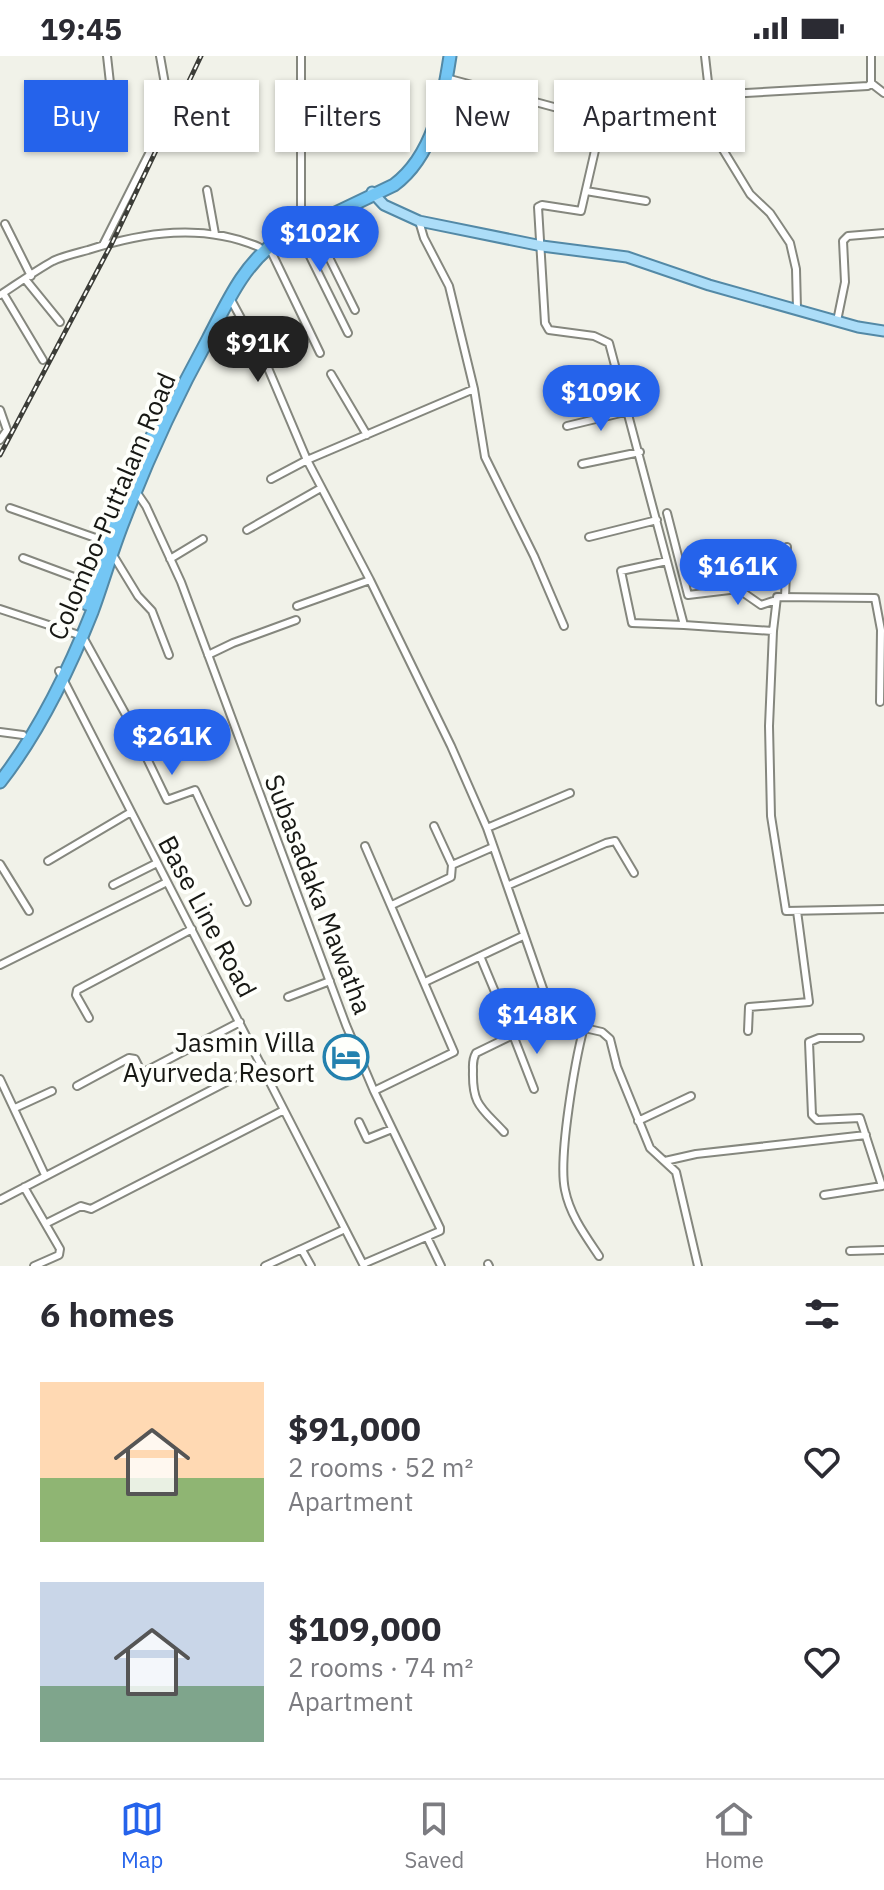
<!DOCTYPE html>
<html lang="en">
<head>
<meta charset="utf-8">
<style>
	:root { --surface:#fff; --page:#f2f2f3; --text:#2b2b33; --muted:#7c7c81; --line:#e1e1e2; --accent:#2563eb }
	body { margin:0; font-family:"IBM Plex Sans",sans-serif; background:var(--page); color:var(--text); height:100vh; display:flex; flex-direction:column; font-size:30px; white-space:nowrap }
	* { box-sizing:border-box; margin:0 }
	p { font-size:26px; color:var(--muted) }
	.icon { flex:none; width:44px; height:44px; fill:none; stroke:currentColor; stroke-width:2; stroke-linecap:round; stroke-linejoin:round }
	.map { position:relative; height:1210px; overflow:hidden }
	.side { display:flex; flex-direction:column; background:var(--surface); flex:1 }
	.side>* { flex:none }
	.guide { position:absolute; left:24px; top:24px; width:836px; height:72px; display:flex; gap:16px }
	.price { position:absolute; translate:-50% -68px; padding:0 18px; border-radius:28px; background:var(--accent); color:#fff; font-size:26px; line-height:52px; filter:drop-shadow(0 2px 4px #0008) }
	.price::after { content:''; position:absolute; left:50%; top:48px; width:24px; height:18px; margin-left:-12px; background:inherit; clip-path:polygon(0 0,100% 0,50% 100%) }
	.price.current { background:#222; color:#fff }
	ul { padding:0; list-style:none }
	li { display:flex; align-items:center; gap:24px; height:200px; padding:0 40px }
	li span { display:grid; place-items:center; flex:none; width:224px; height:160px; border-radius:0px; color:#555 }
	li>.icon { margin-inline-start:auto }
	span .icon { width:96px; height:96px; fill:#fffc; stroke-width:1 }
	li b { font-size:34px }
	h2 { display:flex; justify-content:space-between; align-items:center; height:96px; padding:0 40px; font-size:34px }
	.chip { padding:0 28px; border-radius:0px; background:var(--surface); box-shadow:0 2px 6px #0004; font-size:28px; line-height:72px }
	.chip.current { background:var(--accent); color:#fff }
	.status { display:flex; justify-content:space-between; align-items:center; height:56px; padding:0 40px; background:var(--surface); direction:ltr }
	.status svg { height:22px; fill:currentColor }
	.menu { display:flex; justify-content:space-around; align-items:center; height:112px; border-top:2px solid var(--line); background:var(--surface); font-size:22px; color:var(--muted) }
	.menu a { display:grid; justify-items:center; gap:4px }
	.menu .current { color:var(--accent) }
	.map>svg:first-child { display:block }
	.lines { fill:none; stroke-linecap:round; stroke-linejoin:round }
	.street-casing { stroke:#85877e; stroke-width:10 }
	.primary-casing { stroke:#5389a6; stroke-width:13 }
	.highway-casing { stroke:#5389a6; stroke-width:15 }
	.street { stroke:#fff; stroke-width:6 }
	.primary { stroke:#acddf8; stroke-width:9 }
	.highway { stroke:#74c6f4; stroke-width:11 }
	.rail-casing { stroke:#3c3d38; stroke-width:5 }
	.rail { stroke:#fefffb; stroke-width:2; stroke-dasharray:6; stroke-linecap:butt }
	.labels { text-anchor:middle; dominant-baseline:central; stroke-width:8; stroke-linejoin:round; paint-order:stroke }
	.street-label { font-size:26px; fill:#171814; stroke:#fefffb }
	.poi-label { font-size:26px; fill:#171814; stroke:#fefffb; text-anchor:end }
</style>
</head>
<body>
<div class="status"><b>19:45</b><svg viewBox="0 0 49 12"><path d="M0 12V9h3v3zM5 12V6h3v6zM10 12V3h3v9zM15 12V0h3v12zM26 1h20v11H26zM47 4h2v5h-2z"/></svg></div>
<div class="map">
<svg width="884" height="1210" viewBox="0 0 884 1210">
	<rect width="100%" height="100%" fill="#f1f2e9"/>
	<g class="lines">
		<g class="street-casing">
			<path id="street" d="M 301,0 L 301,154 L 306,163
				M 705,0 L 714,79 L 750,138 L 770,157 L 790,187 L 796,213 L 797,253
				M 446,22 L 602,64 L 581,155 L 542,149 L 538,151 L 545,267 L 549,274 L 594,280 L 609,287 L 684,569 L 773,575 L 769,670 L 771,760 L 786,855 L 884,853
				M 871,27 L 884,37
				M 710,39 L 868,30 L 871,27 L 871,0
				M 51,71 L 111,61 L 113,54 L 107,0
				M 207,134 L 215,178
				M 586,135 L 646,145
				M 419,165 L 424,182 L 449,230 L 474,333 L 485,401 L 534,500 L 564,570
				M 312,167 L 355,254
				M 5,168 L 31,220
				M 297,174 L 348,277
				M 103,189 L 170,56 L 160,0
				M 269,191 L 320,297
				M 25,223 L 60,266
				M 3,237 L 43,304
				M 0,239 C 17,228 35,215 53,205 C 63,200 77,197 88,194 C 144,176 203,167 259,191
				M 230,242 L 268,312 L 307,404 L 370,524 L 451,690 L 487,772 L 548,947 L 556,961 L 563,967 L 602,976 L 610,983 L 617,1011 L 650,1092 L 676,1116 L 698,1210
				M 837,265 L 845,226 L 843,185 L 848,180 L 884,177
				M 331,318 L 367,379
				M 0,354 L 7,374 L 0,384
				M 567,370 L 629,355
				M 582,408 L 640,396
				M 271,423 L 307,404 L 474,333
				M 135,434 L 146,450 L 181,526 L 346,969 L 374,1035 L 440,1172 L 440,1175 L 363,1208
				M 10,452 L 107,486
				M 667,457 L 688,539 L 738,533 L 761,549 L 776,544
				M 247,474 L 321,432
				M 589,481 L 657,464
				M 113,499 L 138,540 L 152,555 L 169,599
				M 23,502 L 93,528
				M 170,503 L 203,483
				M 667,505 L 621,515 L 632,567 L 684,569
				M 785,541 L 787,491
				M 297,550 L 370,524
				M 0,553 L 76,578
				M 773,575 L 777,541 L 875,542 L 881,574 L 880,646
				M 83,581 L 126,659 L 167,744 L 195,734 L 247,846
				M 208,599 L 233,587 L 296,564
				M 59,615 L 364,1210
				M 0,676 L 23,679
				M 434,770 L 452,809
				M 487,772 L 570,737
				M 365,790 L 454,996 L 374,1035
				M 48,805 L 131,756
				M 0,808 L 29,855
				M 113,829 L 157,807
				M 509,829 L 606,787 L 615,785 L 634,817
				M 392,849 L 451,821 L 452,809 L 493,791
				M 480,900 L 513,979 L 476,997 C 472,1004 473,1008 473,1015 C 472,1050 482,1052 504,1076
				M 0,909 L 167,826
				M 425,926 L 523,880
				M 288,941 L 330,925
				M 89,962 L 76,939 L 77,934 L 192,873
				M 584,971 C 575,1005 558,1102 565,1134 C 570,1159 585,1179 599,1200
				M 748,975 L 749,951 L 809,946 L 797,855
				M 513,979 L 534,1033
				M 0,1023 L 45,1119
				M 77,1030 L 129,1002 L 135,1003 L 141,1015 L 146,1015 L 240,966
				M 15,1052 L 52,1035
				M 638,1065 L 691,1040
				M 359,1066 L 367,1083 L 392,1073
				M 665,1105 L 696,1098 L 866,1079
				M 24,1131 L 60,1193 L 59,1199 L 34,1210
				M 824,1139 L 882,1130 L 860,1062 L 817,1064 L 812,1059 L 809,986 L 819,982 L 860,982
				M 0,1144 L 261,1008
				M 47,1167 L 81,1150 L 91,1153 L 284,1054
				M 428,1183 L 441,1210
				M 302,1194 L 311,1210
				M 850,1195 L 884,1194
				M 488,1208 L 489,1210
				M 265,1210 L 345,1173"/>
		</g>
		<g class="primary-casing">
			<path id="primary" d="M 372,136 L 384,149 L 419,165 L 542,190 L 627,201 L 709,229 L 858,271 L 884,275"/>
		</g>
		<g class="highway-casing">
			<path id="highway" d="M 87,548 L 107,486 L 153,378
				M 0,726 C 39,676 69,614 92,556 C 103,526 112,494 124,464 C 148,402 176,341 208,283 C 227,247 243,209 277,185 L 394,129 C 433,100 443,46 450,0"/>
		</g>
		<use href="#street" class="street"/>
		<use href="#primary" class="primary"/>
		<use href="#highway" class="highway"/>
		<g class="rail-casing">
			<path id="rail" d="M 0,399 L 112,187 L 201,0"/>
		</g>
		<use href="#rail" class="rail"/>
	</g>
	<defs>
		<g id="hotel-ring" transform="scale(2.3)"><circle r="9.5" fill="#fefffb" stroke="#2381ae" stroke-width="1.5"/><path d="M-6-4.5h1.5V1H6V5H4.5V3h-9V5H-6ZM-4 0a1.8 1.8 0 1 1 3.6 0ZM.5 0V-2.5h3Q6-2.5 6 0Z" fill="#2381ae"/></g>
	</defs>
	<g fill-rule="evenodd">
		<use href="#hotel-ring" x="346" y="1001"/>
	</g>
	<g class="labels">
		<g class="street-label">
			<text transform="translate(111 450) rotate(-67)">Colombo-Puttalam Road</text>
			<text transform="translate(319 838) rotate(69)">Subasadaka Mawatha</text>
			<text transform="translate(208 860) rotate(62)">Base Line Road</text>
		</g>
		<g class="poi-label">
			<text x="315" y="986">Jasmin Villa<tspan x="315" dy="30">Ayurveda Resort</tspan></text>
		</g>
	</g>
</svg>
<b class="price" style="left:320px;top:218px">$102K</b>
<b class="price current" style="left:258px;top:328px">$91K</b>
<b class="price" style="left:601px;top:377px">$109K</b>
<b class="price" style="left:738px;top:551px">$161K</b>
<b class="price" style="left:172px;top:721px">$261K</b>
<b class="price" style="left:537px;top:1000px">$148K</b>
<div class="guide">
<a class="chip current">Buy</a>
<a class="chip">Rent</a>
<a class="chip">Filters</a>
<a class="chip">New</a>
<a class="chip">Apartment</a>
</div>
</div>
<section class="side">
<h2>6 homes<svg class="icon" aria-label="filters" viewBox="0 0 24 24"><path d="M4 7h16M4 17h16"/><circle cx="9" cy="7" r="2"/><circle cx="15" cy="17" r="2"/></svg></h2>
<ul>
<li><span style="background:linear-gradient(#ffd9b3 60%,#8fb573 0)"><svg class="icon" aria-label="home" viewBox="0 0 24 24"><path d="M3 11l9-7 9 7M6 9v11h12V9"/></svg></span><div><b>$91,000</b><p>2 rooms · 52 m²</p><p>Apartment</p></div><svg class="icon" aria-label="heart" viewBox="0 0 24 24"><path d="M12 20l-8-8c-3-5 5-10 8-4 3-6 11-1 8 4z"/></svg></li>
<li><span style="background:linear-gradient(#c9d6e8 65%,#7fa58c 0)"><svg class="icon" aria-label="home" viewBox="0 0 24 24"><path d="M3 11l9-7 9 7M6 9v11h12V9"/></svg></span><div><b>$109,000</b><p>2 rooms · 74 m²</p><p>Apartment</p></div><svg class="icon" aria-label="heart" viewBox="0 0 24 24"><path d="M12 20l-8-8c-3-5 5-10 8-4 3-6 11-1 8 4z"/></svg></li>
</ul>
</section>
<nav class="menu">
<a class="current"><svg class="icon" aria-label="map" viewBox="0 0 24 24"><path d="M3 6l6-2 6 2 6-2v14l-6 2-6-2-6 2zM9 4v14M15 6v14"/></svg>Map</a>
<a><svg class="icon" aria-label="saved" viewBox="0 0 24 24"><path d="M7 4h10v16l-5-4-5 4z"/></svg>Saved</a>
<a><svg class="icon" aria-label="home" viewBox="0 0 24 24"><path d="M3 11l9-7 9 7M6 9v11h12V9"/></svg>Home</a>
</nav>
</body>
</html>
